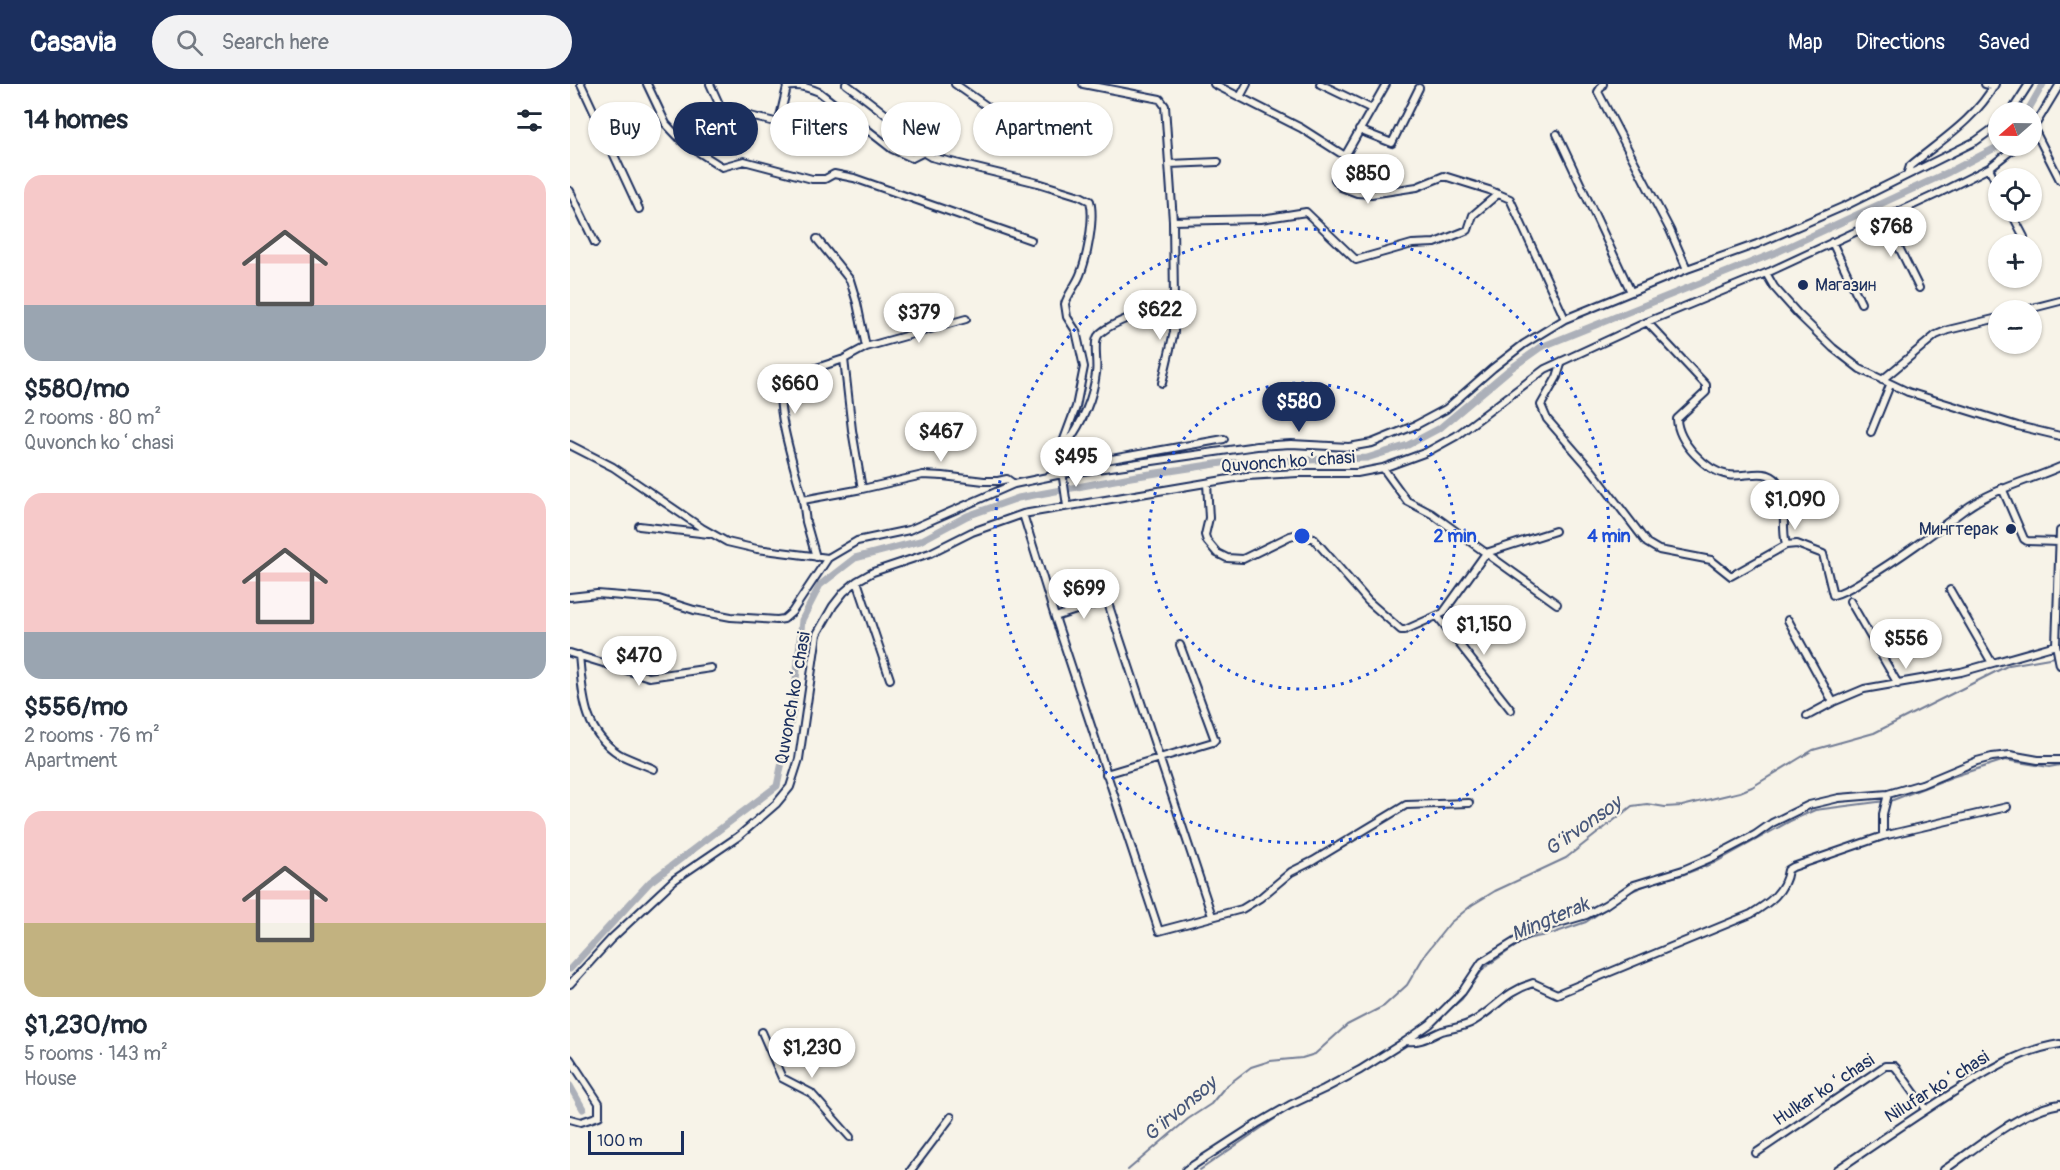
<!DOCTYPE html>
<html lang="en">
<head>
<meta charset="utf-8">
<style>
	:root { --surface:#fff; --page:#f2f2f3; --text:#1f2937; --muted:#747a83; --accent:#1b2f5e }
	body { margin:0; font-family:Pangolin,sans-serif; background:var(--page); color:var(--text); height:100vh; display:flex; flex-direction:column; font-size:22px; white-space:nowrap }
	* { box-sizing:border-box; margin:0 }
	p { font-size:20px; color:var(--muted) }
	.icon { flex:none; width:33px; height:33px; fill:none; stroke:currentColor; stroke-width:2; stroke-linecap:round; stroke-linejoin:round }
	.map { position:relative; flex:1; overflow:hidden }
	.sheet { display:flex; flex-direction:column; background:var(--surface); width:570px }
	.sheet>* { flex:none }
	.hud { position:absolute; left:18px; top:18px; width:570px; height:54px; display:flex; gap:12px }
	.needle { width:39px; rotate:250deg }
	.buttons { position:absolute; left:1418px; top:18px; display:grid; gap:12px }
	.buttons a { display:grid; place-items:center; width:54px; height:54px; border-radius:50%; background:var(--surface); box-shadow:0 2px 4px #0004; font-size:30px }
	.scale { position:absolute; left:18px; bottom:15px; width:96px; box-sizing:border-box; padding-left:6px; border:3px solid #1b2f5e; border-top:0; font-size:16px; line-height:21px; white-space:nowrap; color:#1b2f5e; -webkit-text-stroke:4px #f7f3e8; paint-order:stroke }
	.price { position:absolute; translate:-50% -51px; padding:0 14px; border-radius:21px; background:#fff; color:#222; font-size:20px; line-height:39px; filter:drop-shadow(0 2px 3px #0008) }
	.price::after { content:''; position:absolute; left:50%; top:36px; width:18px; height:14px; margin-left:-9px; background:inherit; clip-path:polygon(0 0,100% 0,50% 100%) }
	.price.active { background:var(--accent); color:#fff }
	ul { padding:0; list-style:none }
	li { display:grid; align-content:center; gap:12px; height:318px; padding:0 24px }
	li span { display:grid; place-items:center; height:186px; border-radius:18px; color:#555 }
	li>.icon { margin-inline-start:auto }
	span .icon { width:108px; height:108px; fill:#fffc; stroke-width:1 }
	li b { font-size:26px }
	h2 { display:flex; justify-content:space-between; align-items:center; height:72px; padding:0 24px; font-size:26px }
	.pill { padding:0 21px; border-radius:27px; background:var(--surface); box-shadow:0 2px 4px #0004; font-size:21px; line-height:54px }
	.pill.active { background:var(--accent); color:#fff }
	header { display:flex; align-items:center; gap:36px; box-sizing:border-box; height:84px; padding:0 30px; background:var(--accent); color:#fff }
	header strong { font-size:28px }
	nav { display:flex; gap:33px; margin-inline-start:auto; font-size:21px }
	.search { width:420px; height:54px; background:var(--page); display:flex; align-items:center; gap:15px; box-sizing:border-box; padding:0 21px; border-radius:33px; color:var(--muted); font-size:22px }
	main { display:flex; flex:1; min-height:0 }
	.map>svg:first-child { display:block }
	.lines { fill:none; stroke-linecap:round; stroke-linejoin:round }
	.stream { stroke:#727c95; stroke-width:2 }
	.canal { stroke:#acb0b9; stroke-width:7 }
	.street-casing { stroke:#1b2f5e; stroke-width:10 }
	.street { stroke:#f7f3e8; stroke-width:6 }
	.ring { fill:none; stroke:#1d4ed8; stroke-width:3; stroke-dasharray:3 6 }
	.poi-dot { fill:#1b2f5e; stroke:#f7f3e8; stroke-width:2 }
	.labels { text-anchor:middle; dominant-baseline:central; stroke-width:4.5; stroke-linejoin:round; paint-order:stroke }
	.poi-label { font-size:18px; fill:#1b2f5e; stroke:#f7f3e8; text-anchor:start }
	.street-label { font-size:18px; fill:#1b2f5e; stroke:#f7f3e8 }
	.water-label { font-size:20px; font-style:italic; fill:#465679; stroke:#f7f3e8 }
	.centre { fill:#1d4ed8; stroke:#f7f3e8; stroke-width:3 }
	.ring-label { font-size:18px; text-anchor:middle; font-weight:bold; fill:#1d4ed8; stroke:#f7f3e8; stroke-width:4.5; stroke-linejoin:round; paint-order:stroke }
</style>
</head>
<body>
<header>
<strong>Casavia</strong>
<div class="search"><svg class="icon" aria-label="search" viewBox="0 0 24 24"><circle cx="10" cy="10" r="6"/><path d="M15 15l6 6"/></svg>Search here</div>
<nav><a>Map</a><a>Directions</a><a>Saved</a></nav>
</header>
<main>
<section class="sheet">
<h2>14 homes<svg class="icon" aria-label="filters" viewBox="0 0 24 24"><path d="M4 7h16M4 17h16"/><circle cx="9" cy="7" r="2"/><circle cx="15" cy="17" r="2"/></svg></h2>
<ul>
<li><span style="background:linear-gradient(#f6c9c9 70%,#9aa5b1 0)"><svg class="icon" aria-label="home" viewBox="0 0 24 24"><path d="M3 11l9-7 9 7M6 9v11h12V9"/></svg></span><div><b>$580/mo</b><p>2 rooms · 80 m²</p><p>Quvonch koʻchasi</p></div></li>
<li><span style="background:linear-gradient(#f6c9c9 75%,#9aa5b1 0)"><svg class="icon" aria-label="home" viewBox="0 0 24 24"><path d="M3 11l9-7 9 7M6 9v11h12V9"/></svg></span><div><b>$556/mo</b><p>2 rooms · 76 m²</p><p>Apartment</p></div></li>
<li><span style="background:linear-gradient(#f6c9c9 60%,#c2b280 0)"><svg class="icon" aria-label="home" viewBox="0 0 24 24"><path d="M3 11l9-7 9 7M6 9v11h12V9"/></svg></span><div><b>$1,230/mo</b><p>5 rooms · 143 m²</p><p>House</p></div></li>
</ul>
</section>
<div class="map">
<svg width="1490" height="1086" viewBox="0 0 1490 1086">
	<rect width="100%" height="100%" fill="#f7f3e8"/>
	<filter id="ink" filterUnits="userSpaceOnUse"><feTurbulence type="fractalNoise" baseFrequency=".0167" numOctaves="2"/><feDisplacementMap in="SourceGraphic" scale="12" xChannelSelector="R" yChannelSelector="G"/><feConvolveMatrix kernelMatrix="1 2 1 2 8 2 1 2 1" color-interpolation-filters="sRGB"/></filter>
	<g filter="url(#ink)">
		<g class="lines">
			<path class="stream" d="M 870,934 L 892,915 L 914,884 L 956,855 L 981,850 L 1016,838 L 1062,807 L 1083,798 L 1112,791 L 1144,779 L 1220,737 L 1245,726 L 1323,716 L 1382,693 L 1435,676 L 1479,683 L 1490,681
				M 558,1086 L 618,1035 L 641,1020 L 655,1003 L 681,983 L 700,977 L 732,974 L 745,970 L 777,941 L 814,922 L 837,901 L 856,869 L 880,839 L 902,821 L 925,807 L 996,774 L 1062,722 L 1077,720 L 1095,723 L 1112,722 L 1170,708 L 1182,703 L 1243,666 L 1304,649 L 1439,581 L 1485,573
				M 630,1086 L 719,1025"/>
			<path class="canal" d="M 1457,28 L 1473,0
				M 0,885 L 80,798 L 207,702 L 223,626 L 232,536 L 250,501 L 285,474 L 350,457 L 397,432 L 448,414 L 561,393 L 652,379 L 797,374 L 838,361 L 870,344 L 940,285 L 971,263 L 1207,168 L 1379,88 L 1429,62
				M 0,1002 L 13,1025"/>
			<g class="street-casing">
				<path id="street" d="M 11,0 L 69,125
					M 77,0 L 96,40 L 113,58 L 152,83 L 174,77 L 242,95 L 255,95 L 264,90 L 284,94 L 461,156
					M 140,0 L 150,22 L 155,26 L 205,38 L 209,37 L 217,3 C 227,0 240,4 249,8 L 322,65 L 342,74 L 352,69
					M 276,0 C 299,17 322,34 342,53 C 350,61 349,67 361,73 L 468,99 L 510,112 L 520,117 C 525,134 517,174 510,191 C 506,201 498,210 495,220 L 497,233 L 506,247 L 514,283 L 506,323 L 493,358 L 490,372 L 491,380
					M 385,0 L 418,23
					M 644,0 L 731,44 L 775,72
					M 750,0 L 802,25
					M 816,0 L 775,72 L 765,95 L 771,103 L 787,109 L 801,110 L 847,103 L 874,92 L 919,106 L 940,115 L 995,235
					M 1033,0 L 1028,8 L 1100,146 L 1117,185
					M 1415,0 L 1424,2
					M 670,13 L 677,0
					M 1441,28 L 1459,0
					M 1464,45 L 1490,96
					M 789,46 L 822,59 L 849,4
					M 1461,48 L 1490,0
					M 987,50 L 1061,208
					M 599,80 L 648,78
					M 1419,84 L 1428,102
					M 1337,91 L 1340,82 C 1370,57 1406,35 1425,0
					M 0,107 L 25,159
					M 1441,128 L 1454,153
					M 1315,135 L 1349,204
					M 603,137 L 691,135 L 736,128 L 786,176 L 842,160 L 865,159 L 898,146 L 903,131 L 928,110
					M 1262,158 L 1291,219
					M 1196,189 L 1204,203 L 1228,230 L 1263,264 L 1290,285 L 1338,308 L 1448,342 L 1490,352
					M 1455,226 L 1490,217
					M 1077,238 L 1136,301 L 1136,308 L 1107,335 C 1108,358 1136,387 1158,391 C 1173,394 1197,383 1207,397 C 1218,411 1211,443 1216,461 L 1227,460 L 1253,470 L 1263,511 C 1275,508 1285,501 1295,495 C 1330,474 1362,450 1394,426 C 1423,405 1458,397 1490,383
					M 296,263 L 396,235
					M 992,277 L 987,293 L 971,321 L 977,335 L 1023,388 L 1077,459 L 1089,466 L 1141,476 L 1161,492 L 1216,461
					M 1312,296 L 1366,251 L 1378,246 L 1428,234
					M 592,299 L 604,248 L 604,218
					M 1301,348 L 1320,301
					M 0,361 L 43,383 L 132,444 L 157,458 L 187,465 L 258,474 L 287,457 L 339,446 L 444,400 L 492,390 L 687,362 L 721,360 L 779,363 L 802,359 L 846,341 L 876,325 L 923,284 L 954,260 L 995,235 L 1117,185 L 1187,160 L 1277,121 L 1406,57 L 1428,41
					M 495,366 L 496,361 C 512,339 523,316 526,289 C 528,280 523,259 528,252 C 536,239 588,223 604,218 L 603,137 L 595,22 L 590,15 L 513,0
					M 491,384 L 654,355
					M 813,384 L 837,417 L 862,430 L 916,469 L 985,447
					M 492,387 L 497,422
					M 637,399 L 639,434 L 635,451 L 637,457 L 647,469 L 657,474 L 673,475 L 720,452 L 728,450 L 744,455 L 798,517 L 831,546 L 835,546 L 873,529 L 916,469 L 987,520
					M 1432,404 L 1454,455 L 1457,457 L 1489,458
					M 292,405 L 353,391 L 373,392 L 414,397 L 428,397 L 437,395 L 444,400
					M 233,416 C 227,392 204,322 212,302 C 214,297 218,295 222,292 L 274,275
					M 453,430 L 485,533 L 589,847 L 672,825 L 690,814 L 721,788 L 743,777 L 836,721 L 899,719
					M 69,442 L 139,450
					M 1490,447 L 1486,561 L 1490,581
					M 246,473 L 236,438 L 233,416 L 292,405 L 282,346 L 274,275 L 296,263 L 287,219 L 280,196 L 247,155
					M 287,497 L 320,595
					M 1380,506 L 1422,579
					M 0,513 L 27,510 L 89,515 L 124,526 L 161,533 L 207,536 L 214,535 L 222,528 L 258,474
					M 1280,517 L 1328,600
					M 485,533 L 537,516 L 642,832
					M 868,533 L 941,626
					M 1218,536 L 1263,618 L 1294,605 L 1391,588 L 1486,561
					M 0,569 L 79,593 L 141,584
					M 9,571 C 13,610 12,646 49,670 C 60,676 73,680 84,685
					M 1237,632 L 1263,618
					M 536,690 L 643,658 L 645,656 L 610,561
					M 1313,752 L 1313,730 L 1318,710
					M 0,900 L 41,855 L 104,796 L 169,752 L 206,720 L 220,703 L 229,675 L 247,550 L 263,522 L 274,508 L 287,497 L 303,488 L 360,469 L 402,448 L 453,430 L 677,392 L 728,389 L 787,389 L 813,384 L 857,368 L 886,352 L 975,285 L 1077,238 L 1201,187 L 1367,110 L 1419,84 L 1447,62
					M 192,948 L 212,994 L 241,1009 L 280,1053
					M 837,957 C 851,959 860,952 872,947 C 882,944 895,943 904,937 C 927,923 935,908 963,899 L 987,910 L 1181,830 C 1199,819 1215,808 1218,786 L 1223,783 L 1313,752 L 1437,723
					M 0,975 L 29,1019 L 29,1032 L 11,1038 L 0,1035
					M 1186,1069 L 1315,982 L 1324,982 L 1327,985 L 1356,1025
					M 341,1086 L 381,1033
					M 616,1086 L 687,1040 L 720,1021 L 754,1005 L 790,986 L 836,957 L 860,940 L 892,908 L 912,878 L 962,847 L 1016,831 L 1035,821 L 1064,801 L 1113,786 L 1143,773 L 1185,751 L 1202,739 L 1239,721 L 1269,714 L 1318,710 L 1352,700 L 1407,677 L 1422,673 L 1440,671 L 1468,676 L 1490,676
					M 1267,1086 C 1305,1060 1343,1034 1382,1009 C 1416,988 1450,966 1490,960
					M 1374,1086 C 1407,1064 1450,1026 1490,1020"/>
			</g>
			<use href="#street" class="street"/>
		</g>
	</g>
	<g class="ring">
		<circle cx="732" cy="452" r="153"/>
		<circle cx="732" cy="452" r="307"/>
	</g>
	<g class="poi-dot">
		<circle cx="1233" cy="201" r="6"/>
		<circle cx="1441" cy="445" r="6"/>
	</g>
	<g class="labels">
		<g class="poi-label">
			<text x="1245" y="201">Магазин</text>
			<text x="1429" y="445" text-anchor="end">Мингтерак</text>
		</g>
		<g class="street-label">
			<text transform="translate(718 378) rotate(-4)">Quvonch koʻchasi</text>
			<text transform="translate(223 614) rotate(-80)">Quvonch koʻchasi</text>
			<text transform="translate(1367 1003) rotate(-32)">Nilufar koʻchasi</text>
			<text transform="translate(1254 1006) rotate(-33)">Hulkar koʻchasi</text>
		</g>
		<g class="water-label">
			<text transform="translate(1013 742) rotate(-35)">G‘irvonsoy</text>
			<text transform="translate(980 835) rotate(-23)">Mingterak</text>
			<text transform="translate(610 1025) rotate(-40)">G‘irvonsoy</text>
		</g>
	</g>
	<circle cx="732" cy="452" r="9" class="centre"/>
	<g class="ring-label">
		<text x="885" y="458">2 min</text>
		<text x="1039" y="458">4 min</text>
	</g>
</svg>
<div class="buttons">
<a><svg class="needle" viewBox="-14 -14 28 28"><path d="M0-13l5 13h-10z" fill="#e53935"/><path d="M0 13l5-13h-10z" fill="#747a83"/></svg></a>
<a><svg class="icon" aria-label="locate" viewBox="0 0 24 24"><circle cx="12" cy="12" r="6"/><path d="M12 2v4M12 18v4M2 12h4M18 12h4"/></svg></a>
<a>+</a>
<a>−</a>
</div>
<div class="scale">100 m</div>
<b class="price" style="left:798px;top:121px">$850</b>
<b class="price" style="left:1321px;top:174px">$768</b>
<b class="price" style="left:590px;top:257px">$622</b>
<b class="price" style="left:349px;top:260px">$379</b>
<b class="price" style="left:225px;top:331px">$660</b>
<b class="price active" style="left:729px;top:349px">$580</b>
<b class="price" style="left:371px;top:379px">$467</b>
<b class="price" style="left:506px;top:404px">$495</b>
<b class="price" style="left:1225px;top:447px">$1,090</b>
<b class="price" style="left:514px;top:536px">$699</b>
<b class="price" style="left:914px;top:572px">$1,150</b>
<b class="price" style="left:1336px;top:586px">$556</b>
<b class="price" style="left:69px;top:603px">$470</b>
<b class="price" style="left:242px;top:995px">$1,230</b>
<div class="hud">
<a class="pill">Buy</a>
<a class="pill active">Rent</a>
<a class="pill">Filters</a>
<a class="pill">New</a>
<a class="pill">Apartment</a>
</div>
</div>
</main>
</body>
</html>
